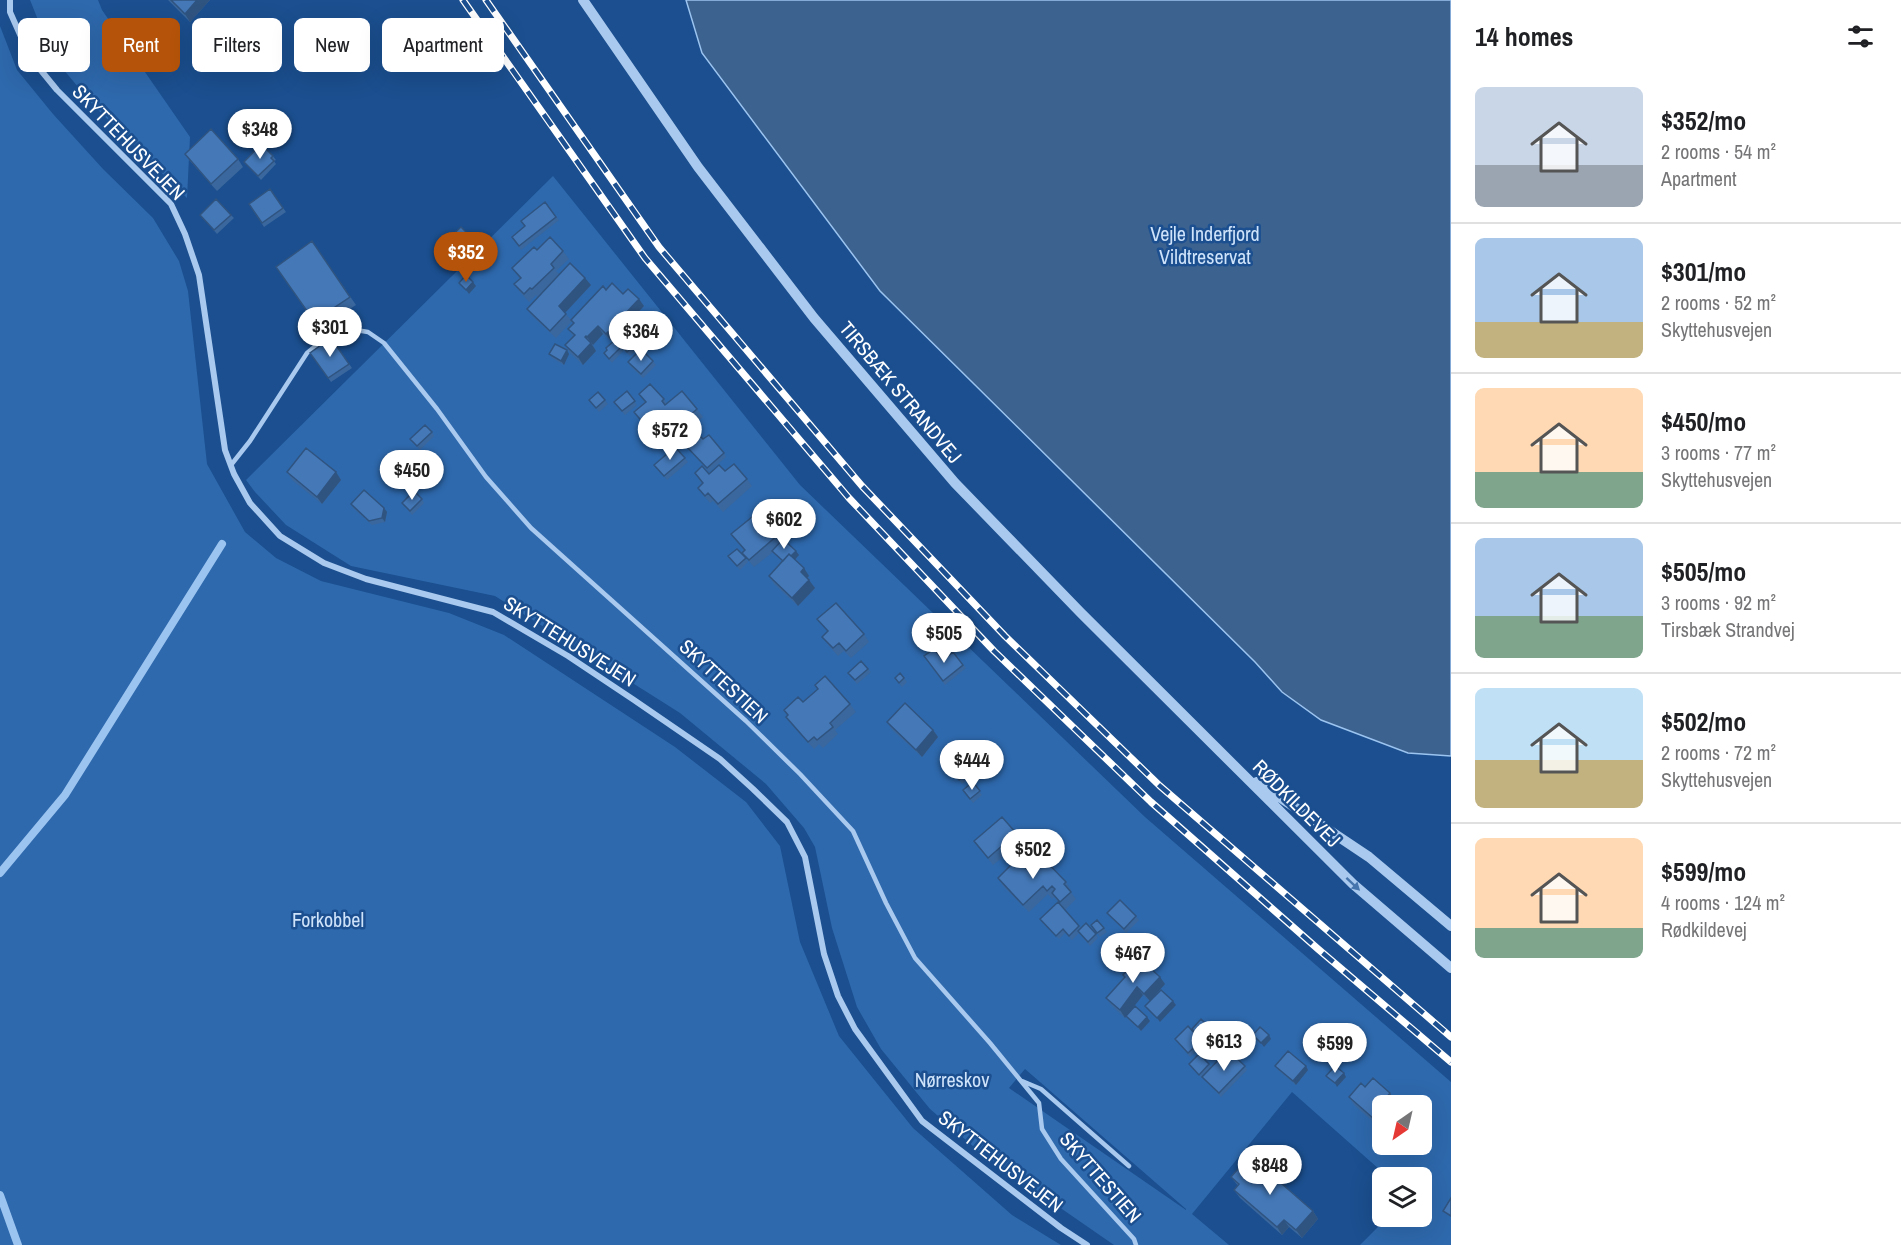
<!DOCTYPE html>
<html lang="en">
<head>
<meta charset="utf-8">
<style>
	:root { --surface:#fff; --page:#f6f6f6; --text:#202124; --muted:#757577; --line:#e0e0e0; --accent:#b45309 }
	body { margin:0; font-family:"Archivo Narrow",sans-serif; background:var(--page); color:var(--text); height:100vh; display:flex; flex-direction:column; font-size:22px; white-space:nowrap }
	* { box-sizing:border-box; margin:0 }
	p { font-size:20px; color:var(--muted) }
	.icon { flex:none; width:33px; height:33px; fill:none; stroke:currentColor; stroke-width:2; stroke-linecap:round; stroke-linejoin:round }
	.map { position:relative; flex:1; overflow:hidden }
	.sheet { display:flex; flex-direction:column; background:var(--surface); width:450px }
	.sheet>* { flex:none }
	.top-card { position:absolute; left:18px; top:18px; width:570px; height:54px; display:flex; gap:12px }
	.needle { width:39px; rotate:214deg }
	.buttons { position:absolute; left:1372px; top:1095px; display:grid; gap:12px }
	.buttons a { display:grid; place-items:center; width:60px; height:60px; border-radius:9px; background:var(--surface); box-shadow:0 6px 24px #0002; font-size:30px }
	.price { position:absolute; translate:-50% -51px; padding:0 14px; border-radius:21px; background:#fff; color:#222; font-size:20px; line-height:39px; filter:drop-shadow(0 2px 3px #0008) }
	.price::after { content:''; position:absolute; left:50%; top:36px; width:18px; height:14px; margin-left:-9px; background:inherit; clip-path:polygon(0 0,100% 0,50% 100%) }
	.price.on { background:var(--accent); color:#fff }
	ul { padding:0; list-style:none }
	li { display:flex; align-items:center; gap:18px; height:150px; padding:0 24px }
	li+li { border-top:2px solid var(--line) }
	li span { display:grid; place-items:center; flex:none; width:168px; height:120px; border-radius:9px; color:#555 }
	li>.icon { margin-inline-start:auto }
	span .icon { width:72px; height:72px; fill:#fffc; stroke-width:1 }
	li b { font-size:26px }
	h2 { display:flex; justify-content:space-between; align-items:center; height:72px; padding:0 24px; font-size:26px }
	.pill { padding:0 21px; border-radius:9px; background:var(--surface); box-shadow:0 6px 24px #0002; font-size:21px; line-height:54px }
	.pill.on { background:var(--accent); color:#fff }
	main { display:flex; flex:1; min-height:0 }
	.map>svg:first-child { display:block }
	.green { fill:#2e69ad; fill-rule:evenodd }
	.water { fill:#3c6290; stroke:#9cc4f0; stroke-width:1.5 }
	.lines { fill:none; stroke-linecap:round; stroke-linejoin:round }
	.stream { stroke:#9cc4f0; stroke-width:8 }
	.service { stroke:#a9c9ee; stroke-width:4.5 }
	.minor { stroke:#a9c9ee; stroke-width:6 }
	.tertiary { stroke:#a9c9ee; stroke-width:10 }
	.rail-casing { stroke:#fff; stroke-width:7 }
	.rail { stroke:#1b4f8f; stroke-width:4.5; stroke-dasharray:14; stroke-linecap:butt }
	.wall { fill:#3a679d }
	.shaded-wall { fill:#305480 }
	.building { fill:#4478b7; stroke:#305480; stroke-width:1.5 }
	.oneway { fill:#4674ac }
	.labels { text-anchor:middle; dominant-baseline:central; stroke-width:5; stroke-linejoin:round; paint-order:stroke }
	.street-label { font-size:20px; fill:#fff; stroke:#1b4f8f }
	.park-label { font-size:20px; fill:#cfe3fa; stroke:#1b4f8f }
</style>
</head>
<body>
<main>
<div class="map">
<svg width="1451" height="1245" viewBox="0 0 1451 1245">
	<rect width="100%" height="100%" fill="#1b4f8f"/>
	<path class="green" d="M 30,0 L 98,0 L 102,10 L 190,137 L 187,198 L 94,106 L 53,57 Z
		M 0,26 L 17,70 L 53,114 L 103,169 L 153,218 L 179,261 L 188,291 L 207,464 L 245,532 L 276,558 L 321,581 L 449,613 L 504,635 L 675,747 L 746,802 L 780,846 L 800,942 L 839,1036 L 913,1128 L 1012,1215 L 1061,1245 L 0,1245 Z
		M 553,176 L 800,485 L 1145,817 L 1451,1082 L 1451,1245 L 1360,1245 L 1388,1217 L 1422,1216 L 1422,1178 L 1388,1177 L 1292,1092 L 1192,1214 L 1229,1245 L 1114,1245 L 981,1153 L 930,1109 L 881,1049 L 857,1007 L 832,928 L 815,847 L 804,828 L 766,784 L 680,713 L 495,596 L 351,566 L 286,525 L 255,492 L 246,480 ZM 1025,1069 L 1186,1209 L 1186,1210 L 1009,1088 ZM 1383,1106 L 1422,1106 L 1422,1144 L 1383,1144 Z"/>
	<path class="water" d="M 686,0 L 1451,0 L 1451,756 L 1408,753 L 1321,720 L 1282,692 L 1255,662 L 880,291 L 702,53 Z"/>
	<g class="lines">
		<path class="stream" d="M 0,873 L 65,795 L 222,544
			M 0,1195 L 18,1245"/>
		<path class="service" d="M 231,465 L 250,441 L 307,353 L 330,334 L 350,329 L 368,332 L 384,343 L 437,409 L 486,477 L 531,528 L 746,721 L 800,774 L 853,831 L 886,903 L 915,958 L 990,1043 L 1039,1103 L 1042,1129 L 1061,1159 L 1134,1239 L 1136,1245
			M 1022,1081 L 1041,1089 L 1129,1166"/>
		<path class="minor" d="M 10,0 L 10,12 L 30,57 L 57,90 L 171,204 L 185,234 L 199,275 L 225,450 L 234,474 L 250,503 L 280,536 L 324,563 L 366,579 L 493,612 L 568,656 L 634,700 L 720,759 L 753,789 L 787,822 L 805,857 L 824,954 L 838,996 L 855,1029 L 922,1121 L 1061,1228 L 1087,1245"/>
		<path class="tertiary" d="M 583,0 L 698,167 L 814,318 L 955,483 L 1081,613 L 1353,884 L 1451,968
			M 1257,782 L 1369,857 L 1451,926"/>
		<g class="rail-casing">
			<path id="rail" d="M 463,0 L 645,258 L 849,498 L 994,651 L 1151,802 L 1318,949 L 1451,1062
				M 486,0 L 659,247 L 862,486 L 1005,636 L 1160,786 L 1451,1037"/>
		</g>
		<use href="#rail" class="rail"/>
	</g>
	<path class="wall" d="M 168,0 L 210,0 L 190,22 Z
		M 185,154 L 238,159 L 243,167 L 217,191 L 190,161 Z
		M 273,156 L 276,160 L 274,161 L 276,164 L 261,180 L 244,162 Z
		M 270,189 L 286,212 L 264,227 L 249,204 Z
		M 545,202 L 559,220 L 521,250 L 512,237 L 525,227 Z
		M 200,215 L 231,215 L 234,218 L 217,234 Z
		M 470,236 L 472,240 L 460,252 L 448,239 Z
		M 312,241 L 356,305 L 319,329 L 276,267 Z
		M 537,250 L 563,251 L 569,259 L 556,271 L 559,274 L 591,285 L 565,313 L 571,320 L 606,290 L 623,294 L 644,306 L 611,341 L 603,334 L 593,345 L 592,343 L 596,351 L 583,365 L 570,353 L 565,345 L 573,336 L 568,329 L 573,324 L 572,321 L 556,338 L 532,316 L 527,309 L 546,288 L 537,297 L 536,295 L 529,302 L 520,292 L 514,284 L 520,279 L 512,268 Z
		M 331,338 L 352,368 L 331,382 L 310,353 Z
		M 636,344 L 639,348 L 630,356 L 624,350 L 612,363 L 604,353 L 607,350 L 606,348 Z
		M 549,354 L 569,354 L 564,365 L 552,358 Z
		M 653,361 L 656,365 L 643,378 L 630,366 L 628,362 Z
		M 627,391 L 637,405 L 625,415 L 614,402 Z
		M 639,394 L 664,399 L 667,404 L 697,409 L 703,417 L 682,435 L 672,424 L 655,439 L 634,412 L 645,402 Z
		M 589,400 L 605,400 L 608,404 L 599,412 Z
		M 432,432 L 434,436 L 420,450 L 410,439 Z
		M 703,439 L 724,453 L 726,457 L 709,472 L 686,446 Z
		M 685,458 L 688,462 L 667,480 L 654,465 Z
		M 725,471 L 747,479 L 752,486 L 723,512 L 713,501 L 710,503 L 703,495 L 698,488 L 702,484 L 695,473 L 709,474 Z
		M 287,472 L 336,472 L 341,480 L 322,504 L 292,480 Z
		M 422,499 L 424,503 L 412,515 L 402,503 Z
		M 351,504 L 384,508 L 387,512 L 385,522 L 372,525 L 353,508 Z
		M 766,523 L 786,528 L 791,536 L 785,541 L 799,555 L 795,560 L 809,576 L 807,578 L 815,588 L 798,606 L 774,584 L 769,576 L 782,561 L 773,552 L 754,567 L 742,553 L 744,550 L 731,534 Z
		M 728,556 L 746,558 L 748,562 L 740,570 Z
		M 817,619 L 864,634 L 869,642 L 851,658 L 844,651 L 838,656 L 828,645 L 822,637 L 828,632 Z
		M 953,652 L 966,668 L 945,685 L 924,656 L 943,660 Z
		M 868,669 L 871,672 L 857,684 L 848,673 Z
		M 900,673 L 907,682 L 902,687 L 895,678 Z
		M 803,702 L 850,704 L 856,712 L 835,730 L 838,734 L 823,748 L 819,744 L 814,749 L 792,725 L 786,717 L 788,716 L 784,710 Z
		M 887,722 L 933,730 L 938,737 L 922,757 L 892,730 Z
		M 949,768 L 968,773 L 971,776 L 962,784 Z
		M 973,782 L 982,795 L 973,803 L 963,790 Z
		M 1016,833 L 1027,849 L 1014,859 L 1008,853 L 993,865 L 974,841 Z
		M 1026,864 L 1066,882 L 1071,890 L 1070,891 L 1076,899 L 1065,910 L 1054,897 L 1052,899 L 1048,894 L 1029,912 L 1003,886 L 998,878 L 1029,871 L 1030,870 Z
		M 1058,902 L 1081,928 L 1096,934 L 1098,938 L 1090,946 L 1079,933 L 1072,940 L 1065,933 L 1059,939 L 1043,923 L 1040,919 Z
		M 1107,913 L 1136,916 L 1139,920 L 1126,933 Z
		M 1097,920 L 1107,932 L 1100,937 L 1091,925 Z
		M 1114,951 L 1139,957 L 1138,958 L 1160,977 L 1165,984 L 1150,1001 L 1143,995 L 1129,1012 L 1150,1021 L 1141,1031 L 1129,1020 L 1126,1016 L 1125,1018 L 1112,1006 L 1106,998 L 1124,977 L 1124,973 L 1119,967 L 1115,970 L 1103,957 Z
		M 1192,1029 L 1212,1030 L 1215,1034 L 1206,1044 Z
		M 1175,1039 L 1201,1041 L 1204,1045 L 1190,1057 Z
		M 1205,1051 L 1218,1051 L 1220,1055 L 1214,1061 Z
		M 1189,1064 L 1209,1064 L 1211,1067 L 1245,1066 L 1247,1070 L 1221,1097 L 1203,1078 L 1202,1078 L 1192,1068 Z
		M 1275,1066 L 1306,1066 L 1308,1070 L 1296,1085 L 1278,1070 Z
		M 1365,1087 L 1395,1101 L 1391,1106 L 1383,1106 L 1383,1123 L 1379,1127 L 1354,1105 L 1349,1097 Z
		M 1252,1170 L 1313,1211 L 1318,1219 L 1302,1238 L 1289,1227 L 1282,1235 L 1240,1198 L 1234,1190 L 1238,1186 L 1231,1177 Z"/>
	<path class="shaded-wall" d="M 197,0 L 210,0 L 190,22 L 185,14 Z
		M 585,278 L 591,285 L 564,314 L 559,306 Z
		M 473,282 L 476,286 L 469,294 L 466,290 Z
		M 639,299 L 644,306 L 611,341 L 606,334 Z
		M 598,326 L 603,334 L 593,345 L 587,337 Z
		M 591,343 L 596,351 L 583,365 L 578,357 Z
		M 567,350 L 569,354 L 564,365 L 561,361 Z
		M 336,472 L 341,480 L 322,504 L 317,497 Z
		M 384,508 L 387,512 L 385,522 L 382,518 Z
		M 796,551 L 799,555 L 788,567 L 786,563 Z
		M 804,568 L 809,576 L 806,579 L 801,572 Z
		M 809,580 L 815,588 L 798,606 L 792,598 Z
		M 933,730 L 938,737 L 922,757 L 916,750 Z
		M 1160,977 L 1165,984 L 1150,1001 L 1144,994 Z
		M 1137,987 L 1143,995 L 1125,1018 L 1120,1010 Z
		M 1173,1001 L 1176,1005 L 1160,1022 L 1157,1018 Z
		M 1147,1017 L 1150,1021 L 1141,1031 L 1138,1027 Z
		M 1269,1035 L 1271,1039 L 1264,1047 L 1261,1043 Z
		M 1306,1066 L 1308,1070 L 1296,1085 L 1293,1081 Z
		M 1344,1073 L 1346,1077 L 1337,1087 L 1335,1083 Z
		M 1390,1093 L 1395,1101 L 1391,1106 L 1385,1106 L 1383,1102 Z
		M 1383,1109 L 1383,1123 L 1379,1127 L 1374,1119 Z
		M 1313,1211 L 1318,1219 L 1302,1238 L 1296,1230 Z
		M 1284,1220 L 1289,1227 L 1282,1235 L 1277,1227 Z"/>
	<path class="building" d="M 171,0 L 197,0 L 185,14 Z
		M 211,129 L 238,159 L 211,184 L 185,154 Z
		M 261,144 L 273,156 L 271,158 L 274,161 L 258,176 L 244,162 Z
		M 270,189 L 283,208 L 262,223 L 249,204 Z
		M 216,199 L 231,215 L 214,230 L 200,215 Z
		M 545,202 L 556,217 L 519,246 L 512,237 L 525,226 L 521,221 Z
		M 461,227 L 470,236 L 457,248 L 448,239 Z
		M 550,237 L 563,251 L 551,264 L 554,268 L 532,289 L 530,288 L 524,294 L 514,284 L 521,278 L 512,268 L 534,247 L 537,250 Z
		M 312,241 L 350,297 L 314,321 L 276,267 Z
		M 570,263 L 585,278 L 559,306 L 566,314 L 550,331 L 527,309 Z
		M 466,275 L 473,282 L 466,290 L 459,283 Z
		M 612,283 L 623,294 L 628,289 L 639,299 L 606,334 L 598,326 L 587,337 L 586,336 L 585,337 L 591,343 L 578,357 L 565,345 L 575,335 L 568,329 L 574,323 L 571,320 L 603,286 L 606,290 Z
		M 624,332 L 636,344 L 627,352 L 622,346 L 609,359 L 604,353 L 607,350 L 606,348 Z
		M 331,338 L 349,364 L 328,378 L 310,353 Z
		M 555,344 L 567,350 L 561,361 L 549,354 Z
		M 641,349 L 653,361 L 641,374 L 628,362 Z
		M 650,384 L 664,399 L 662,401 L 665,405 L 682,391 L 697,409 L 677,427 L 667,416 L 650,431 L 634,412 L 646,402 L 639,394 Z
		M 627,391 L 635,401 L 622,411 L 614,402 Z
		M 598,392 L 605,400 L 596,408 L 589,400 Z
		M 425,425 L 432,432 L 417,446 L 410,439 Z
		M 699,435 L 703,439 L 709,435 L 724,453 L 707,468 L 686,446 Z
		M 675,447 L 685,458 L 664,476 L 654,465 Z
		M 306,448 L 336,472 L 317,497 L 287,472 Z
		M 734,464 L 747,479 L 718,504 L 708,493 L 705,496 L 698,488 L 703,483 L 695,473 L 702,466 L 709,474 L 719,465 L 725,471 Z
		M 364,490 L 384,508 L 382,518 L 369,521 L 351,504 Z
		M 414,491 L 422,499 L 410,511 L 402,503 Z
		M 757,513 L 766,523 L 775,515 L 786,528 L 749,560 L 742,553 L 745,550 L 731,534 Z
		M 783,539 L 796,551 L 791,556 L 789,554 L 783,561 L 772,551 Z
		M 737,549 L 746,558 L 737,566 L 728,556 Z
		M 789,554 L 804,568 L 801,572 L 809,580 L 792,598 L 769,576 Z
		M 836,603 L 864,634 L 846,651 L 839,643 L 833,648 L 822,637 L 828,631 L 817,619 Z
		M 934,649 L 943,660 L 953,652 L 963,665 L 943,681 L 924,656 Z
		M 861,661 L 868,669 L 855,680 L 848,673 Z
		M 900,673 L 904,678 L 899,683 L 895,678 Z
		M 825,676 L 850,704 L 830,723 L 833,727 L 817,740 L 814,737 L 808,742 L 786,717 L 788,715 L 784,710 L 798,697 L 803,702 L 818,689 L 815,685 Z
		M 905,703 L 933,730 L 916,750 L 887,722 Z
		M 955,757 L 968,773 L 959,780 L 946,764 Z
		M 973,782 L 980,791 L 970,799 L 963,790 Z
		M 1002,817 L 1016,833 L 1011,837 L 1013,839 L 1017,836 L 1021,842 L 1009,852 L 1003,845 L 988,858 L 974,841 Z
		M 1038,853 L 1066,882 L 1064,884 L 1071,892 L 1060,902 L 1052,893 L 1055,889 L 1052,886 L 1047,891 L 1043,886 L 1023,905 L 998,878 L 1017,859 L 1029,871 L 1030,870 L 1026,864 Z
		M 1120,900 L 1136,916 L 1124,929 L 1107,913 Z
		M 1058,902 L 1079,926 L 1069,936 L 1063,929 L 1056,936 L 1040,919 Z
		M 1097,920 L 1104,928 L 1097,933 L 1091,925 Z
		M 1086,923 L 1096,934 L 1088,942 L 1078,931 Z
		M 1124,942 L 1136,953 L 1135,955 L 1140,960 L 1136,964 L 1134,962 L 1125,972 L 1118,966 L 1122,962 L 1119,960 L 1113,966 L 1103,957 L 1112,948 L 1114,951 Z
		M 1141,960 L 1160,977 L 1144,994 L 1137,987 L 1120,1010 L 1106,998 L 1125,977 L 1123,975 L 1134,962 L 1137,964 Z
		M 1161,990 L 1173,1001 L 1157,1018 L 1145,1006 Z
		M 1135,1006 L 1147,1017 L 1138,1027 L 1126,1016 Z
		M 1201,1019 L 1212,1030 L 1203,1040 L 1192,1029 Z
		M 1188,1026 L 1201,1041 L 1188,1053 L 1175,1039 Z
		M 1260,1027 L 1269,1035 L 1261,1043 L 1253,1035 Z
		M 1212,1045 L 1218,1051 L 1211,1058 L 1205,1051 Z
		M 1228,1050 L 1245,1066 L 1219,1093 L 1202,1077 Z
		M 1288,1051 L 1306,1066 L 1293,1081 L 1275,1066 Z
		M 1199,1054 L 1209,1064 L 1199,1075 L 1189,1064 Z
		M 1335,1066 L 1344,1073 L 1335,1083 L 1326,1076 Z
		M 1373,1078 L 1390,1093 L 1383,1102 L 1386,1105 L 1383,1106 L 1383,1109 L 1374,1119 L 1349,1097 L 1361,1083 L 1365,1087 Z
		M 1244,1162 L 1252,1170 L 1258,1163 L 1313,1211 L 1296,1230 L 1284,1220 L 1277,1227 L 1234,1190 L 1239,1184 L 1231,1177 Z
		M 1451,1198 L 1451,1216 L 1443,1211 Z"/>
	<defs><path id="oneway-solid" d="M-6-.8H1V-3.2L6.5 0L1 3.2V.8H-6Z" transform="scale(1.5)"/></defs>
	<use class="oneway" href="#oneway-solid" transform="translate(1353 884) rotate(43)"/>
	<g class="labels">
		<g class="street-label">
			<text transform="translate(129 142) rotate(46)">SKYTTEHUSVEJEN</text>
			<text transform="translate(901 392) rotate(50)">TIRSBÆK STRANDVEJ</text>
			<text transform="translate(570 641) rotate(32)">SKYTTEHUSVEJEN</text>
			<text transform="translate(724 681) rotate(43)">SKYTTESTIEN</text>
			<text transform="translate(1297 803) rotate(45)">RØDKILDEVEJ</text>
			<text transform="translate(1001 1161) rotate(38)">SKYTTEHUSVEJEN</text>
			<text transform="translate(1101 1177) rotate(49)">SKYTTESTIEN</text>
		</g>
		<g class="park-label">
			<text x="1205" y="233">Vejle Inderfjord<tspan x="1205" dy="23">Vildtreservat</tspan></text>
			<text x="328" y="919">Forkobbel</text>
			<text x="952" y="1079">Nørreskov</text>
		</g>
	</g>
</svg>
<div class="buttons">
<a><svg class="needle" viewBox="-14 -14 28 28"><path d="M0-13l5 13h-10z" fill="#e53935"/><path d="M0 13l5-13h-10z" fill="#757577"/></svg></a>
<a><svg class="icon" aria-label="layers" viewBox="0 0 24 24"><path d="M12 4l9 5-9 5-9-5zM3 14l9 5 9-5"/></svg></a>
</div>
<b class="price" style="left:260px;top:160px">$348</b>
<b class="price on" style="left:466px;top:283px">$352</b>
<b class="price" style="left:330px;top:358px">$301</b>
<b class="price" style="left:641px;top:362px">$364</b>
<b class="price" style="left:670px;top:461px">$572</b>
<b class="price" style="left:412px;top:501px">$450</b>
<b class="price" style="left:784px;top:550px">$602</b>
<b class="price" style="left:944px;top:664px">$505</b>
<b class="price" style="left:972px;top:791px">$444</b>
<b class="price" style="left:1033px;top:880px">$502</b>
<b class="price" style="left:1133px;top:984px">$467</b>
<b class="price" style="left:1224px;top:1072px">$613</b>
<b class="price" style="left:1335px;top:1074px">$599</b>
<b class="price" style="left:1270px;top:1196px">$848</b>
<div class="top-card">
<a class="pill">Buy</a>
<a class="pill on">Rent</a>
<a class="pill">Filters</a>
<a class="pill">New</a>
<a class="pill">Apartment</a>
</div>
</div>
<section class="sheet">
<h2>14 homes<svg class="icon" aria-label="filters" viewBox="0 0 24 24"><path d="M4 7h16M4 17h16"/><circle cx="9" cy="7" r="2"/><circle cx="15" cy="17" r="2"/></svg></h2>
<ul>
<li><span style="background:linear-gradient(#c9d6e8 65%,#9aa5b1 0)"><svg class="icon" aria-label="home" viewBox="0 0 24 24"><path d="M3 11l9-7 9 7M6 9v11h12V9"/></svg></span><div><b>$352/mo</b><p>2 rooms · 54 m²</p><p>Apartment</p></div></li>
<li><span style="background:linear-gradient(#a9c7e8 70%,#c2b280 0)"><svg class="icon" aria-label="home" viewBox="0 0 24 24"><path d="M3 11l9-7 9 7M6 9v11h12V9"/></svg></span><div><b>$301/mo</b><p>2 rooms · 52 m²</p><p>Skyttehusvejen</p></div></li>
<li><span style="background:linear-gradient(#ffd9b3 70%,#7fa58c 0)"><svg class="icon" aria-label="home" viewBox="0 0 24 24"><path d="M3 11l9-7 9 7M6 9v11h12V9"/></svg></span><div><b>$450/mo</b><p>3 rooms · 77 m²</p><p>Skyttehusvejen</p></div></li>
<li><span style="background:linear-gradient(#a9c7e8 65%,#7fa58c 0)"><svg class="icon" aria-label="home" viewBox="0 0 24 24"><path d="M3 11l9-7 9 7M6 9v11h12V9"/></svg></span><div><b>$505/mo</b><p>3 rooms · 92 m²</p><p>Tirsbæk Strandvej</p></div></li>
<li><span style="background:linear-gradient(#bfe0f5 60%,#c2b280 0)"><svg class="icon" aria-label="home" viewBox="0 0 24 24"><path d="M3 11l9-7 9 7M6 9v11h12V9"/></svg></span><div><b>$502/mo</b><p>2 rooms · 72 m²</p><p>Skyttehusvejen</p></div></li>
<li><span style="background:linear-gradient(#ffd9b3 75%,#7fa58c 0)"><svg class="icon" aria-label="home" viewBox="0 0 24 24"><path d="M3 11l9-7 9 7M6 9v11h12V9"/></svg></span><div><b>$599/mo</b><p>4 rooms · 124 m²</p><p>Rødkildevej</p></div></li>
</ul>
</section>
</main>
</body>
</html>
